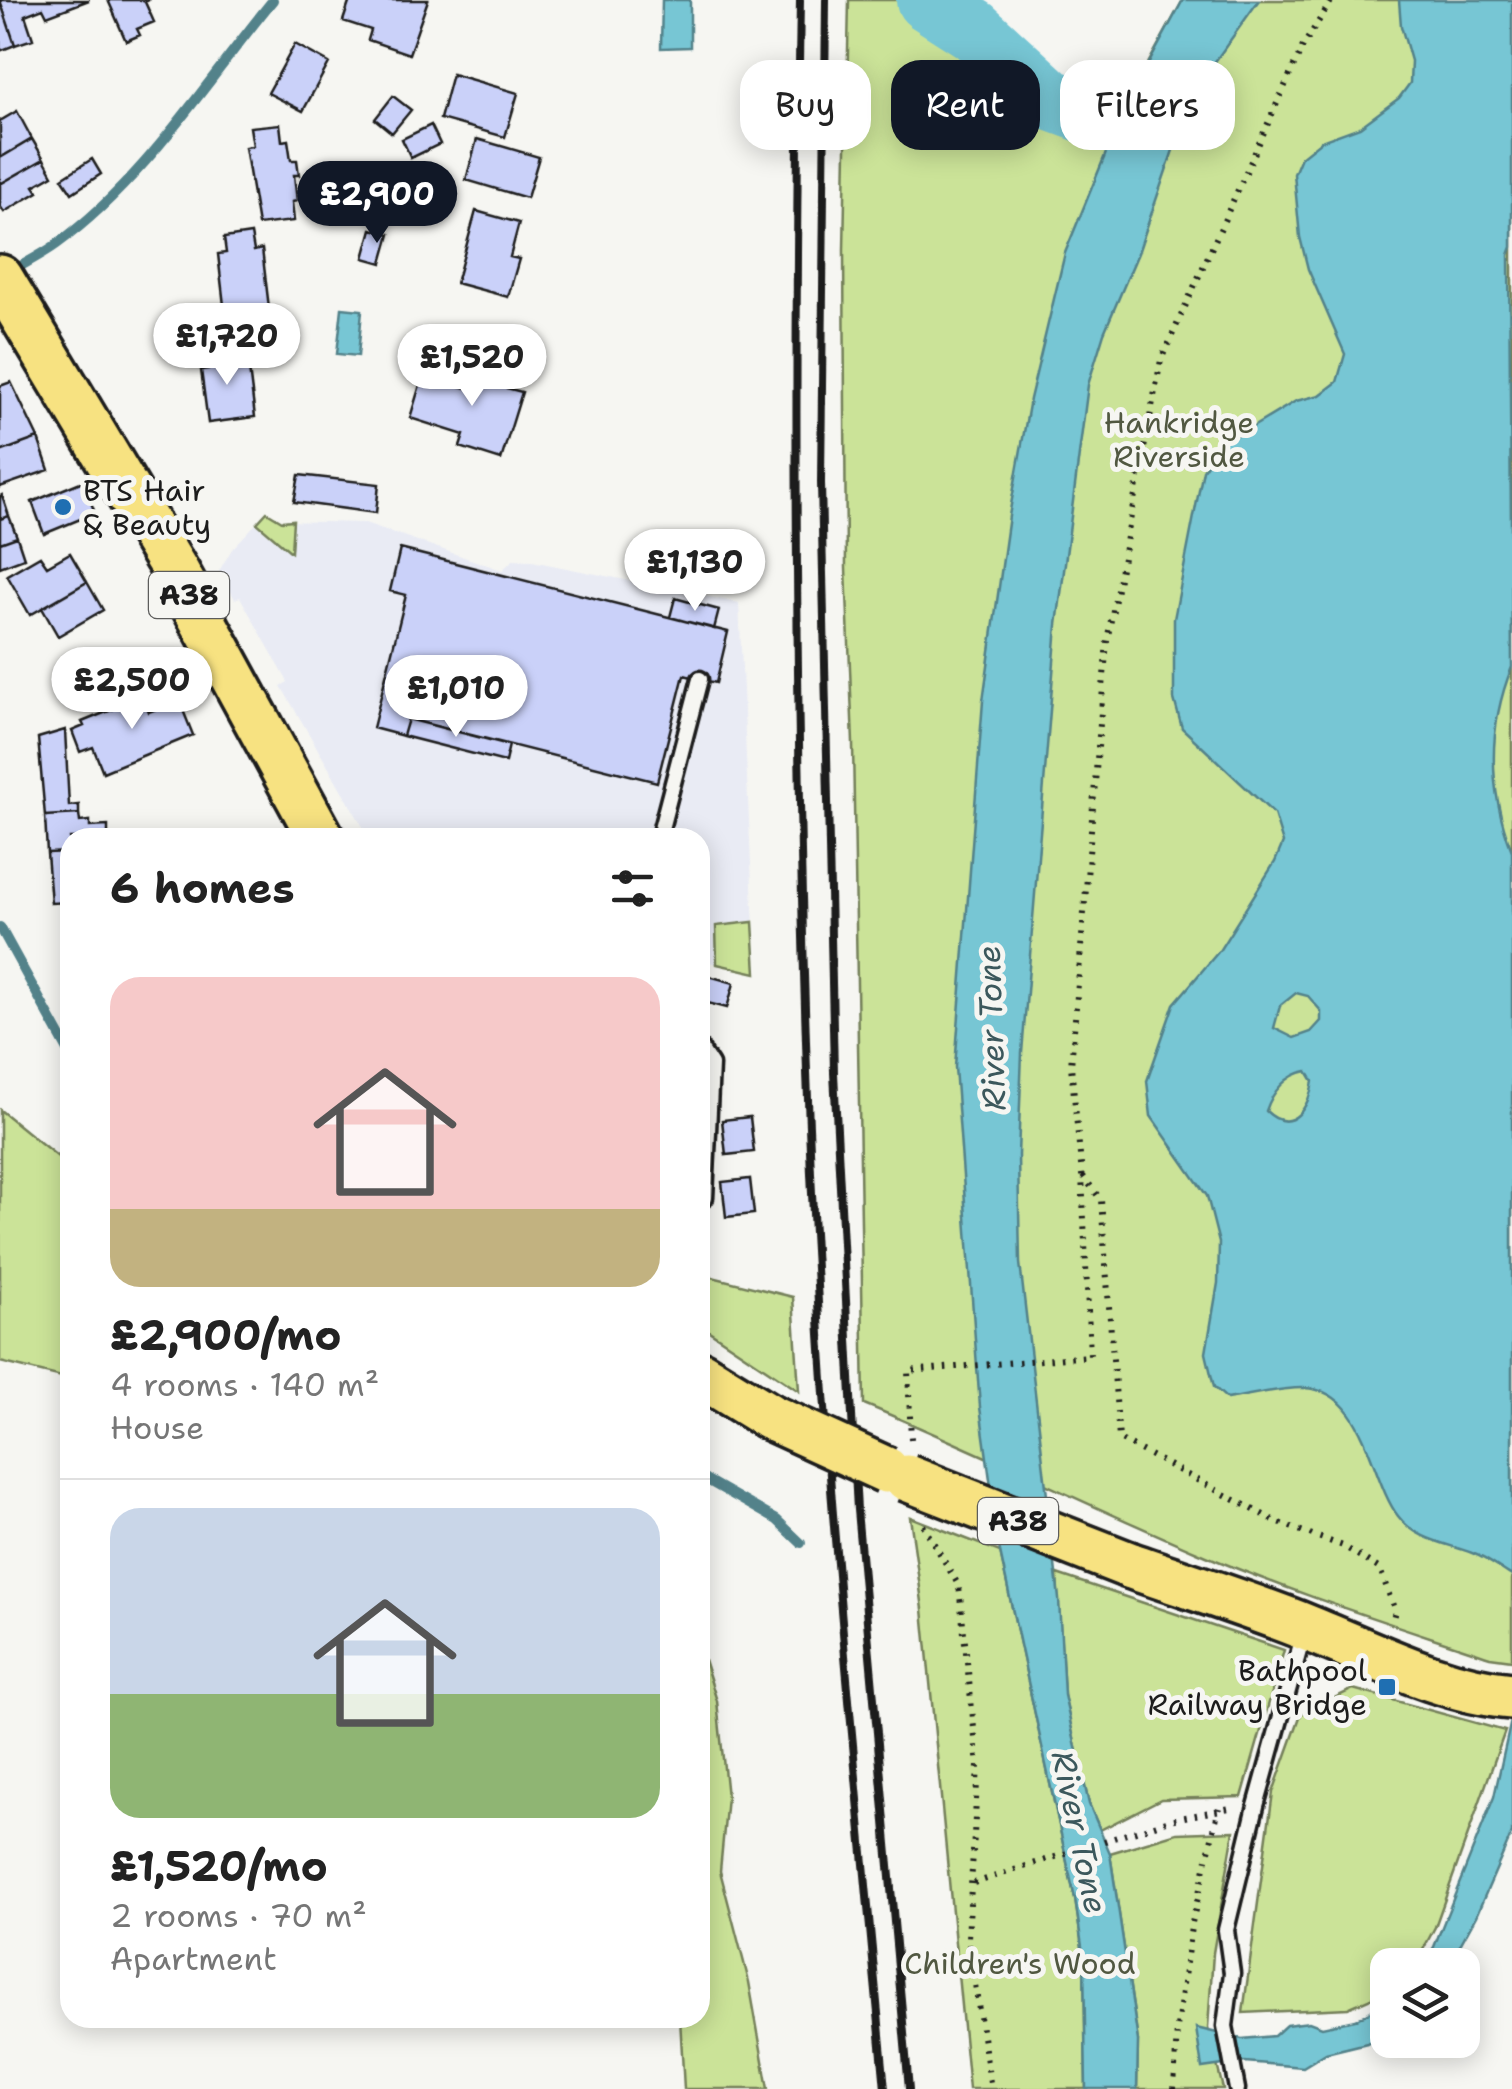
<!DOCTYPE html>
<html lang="en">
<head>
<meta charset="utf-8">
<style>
	:root { --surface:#fff; --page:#f2f2f2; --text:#222; --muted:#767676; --line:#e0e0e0; --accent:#111827 }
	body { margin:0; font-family:"Shantell Sans",sans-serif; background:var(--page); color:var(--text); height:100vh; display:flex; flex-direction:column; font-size:38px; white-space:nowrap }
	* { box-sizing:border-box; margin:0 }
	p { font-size:32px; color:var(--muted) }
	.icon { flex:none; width:55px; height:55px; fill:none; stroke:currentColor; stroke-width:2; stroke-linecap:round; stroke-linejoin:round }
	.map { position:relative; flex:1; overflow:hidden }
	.details { position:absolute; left:60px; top:828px; width:650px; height:1200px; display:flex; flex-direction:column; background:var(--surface); border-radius:30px; box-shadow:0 5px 25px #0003 }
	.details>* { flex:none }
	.guide { position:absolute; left:740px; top:60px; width:620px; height:90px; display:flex; gap:20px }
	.controls { position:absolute; left:1370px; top:1948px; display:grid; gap:20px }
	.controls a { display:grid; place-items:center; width:110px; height:110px; border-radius:20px; background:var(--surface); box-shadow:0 5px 25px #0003; font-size:50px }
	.price { position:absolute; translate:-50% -85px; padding:0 22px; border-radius:35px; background:#fff; color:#222; font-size:32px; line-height:65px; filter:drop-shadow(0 2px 5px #0008) }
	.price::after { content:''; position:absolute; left:50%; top:60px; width:30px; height:22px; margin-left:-15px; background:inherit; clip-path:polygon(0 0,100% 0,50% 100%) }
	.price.current { background:var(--accent); color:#fff }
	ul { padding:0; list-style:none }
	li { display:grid; align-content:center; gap:20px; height:530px; padding:0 50px }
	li+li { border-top:2px solid var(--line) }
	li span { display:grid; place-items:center; height:310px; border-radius:30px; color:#555 }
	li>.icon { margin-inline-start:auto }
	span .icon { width:180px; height:180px; fill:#fffc; stroke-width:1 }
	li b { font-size:42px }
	h2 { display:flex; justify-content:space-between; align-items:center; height:120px; padding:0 50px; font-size:42px }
	.chip { padding:0 35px; border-radius:30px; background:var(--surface); box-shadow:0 5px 25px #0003; font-size:35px; line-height:90px }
	.chip.current { background:var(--accent); color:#fff }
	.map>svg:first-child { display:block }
	.built { fill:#e9ebf4 }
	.green { fill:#cbe398; stroke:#74805a; stroke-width:2.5 }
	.water { fill:#77c6d4; stroke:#53828a; stroke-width:2.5; fill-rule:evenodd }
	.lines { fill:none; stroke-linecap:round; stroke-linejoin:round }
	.stream { stroke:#53828a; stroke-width:10 }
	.river { stroke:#77c6d4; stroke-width:62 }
	.building { fill:#cad1f9; stroke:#1c1c1c; stroke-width:2.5 }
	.service-casing { stroke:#1c1c1c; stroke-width:21 }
	.primary-casing { stroke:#1c1c1c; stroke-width:52 }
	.path { stroke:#1c1c1c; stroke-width:6; stroke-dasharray:2.5 8; stroke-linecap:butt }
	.service { stroke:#f6f6f2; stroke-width:14 }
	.primary { stroke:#f7e281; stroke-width:45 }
	.rail { stroke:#1c1c1c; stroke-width:8 }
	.primary-bridge-casing { stroke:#1c1c1c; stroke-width:52; stroke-linecap:butt }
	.primary-bridge { stroke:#f7e281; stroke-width:45 }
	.poi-dot { fill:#1f6fb2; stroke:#f6f6f2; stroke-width:4 }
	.labels { text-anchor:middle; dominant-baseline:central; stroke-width:10; stroke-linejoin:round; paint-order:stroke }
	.shield { fill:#f6f6f2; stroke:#5d5d5c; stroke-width:2.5 }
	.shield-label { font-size:28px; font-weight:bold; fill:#1c1c1c }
	.park-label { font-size:30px; fill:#515841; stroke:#f6f6f2 }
	.poi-label { font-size:30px; fill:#1c1c1c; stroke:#f6f6f2; text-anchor:start }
	.water-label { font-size:32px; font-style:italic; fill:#3c585c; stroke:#f6f6f2 }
</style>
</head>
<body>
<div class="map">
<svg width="1512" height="2089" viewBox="0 0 1512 2089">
	<rect width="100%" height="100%" fill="#f6f6f2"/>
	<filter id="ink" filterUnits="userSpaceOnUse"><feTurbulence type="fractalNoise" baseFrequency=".01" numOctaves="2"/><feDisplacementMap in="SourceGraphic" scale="20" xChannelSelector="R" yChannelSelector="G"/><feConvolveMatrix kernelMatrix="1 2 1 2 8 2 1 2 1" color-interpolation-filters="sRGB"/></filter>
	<g filter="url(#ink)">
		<path class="built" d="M 267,512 L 282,521 L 365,523 L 502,570 L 513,560 L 532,561 L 739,603 L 756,973 L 700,960 L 700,838 L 369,837 L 281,686 L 288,682 L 240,597 L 235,599 L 219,571 L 232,549 Z"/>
		<path class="green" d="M 849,0 L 958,0 C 1008,48 1050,98 1123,109 L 1183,0 L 1512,0 L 1512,1660 L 1490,1657 C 1392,1624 1292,1593 1197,1552 C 1085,1504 976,1450 864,1404 L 853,743 L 846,568 L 844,250 Z
			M 267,512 L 282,521 L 293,520 L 291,552 L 257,523 Z
			M 753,922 L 756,973 L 717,964 L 716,926 Z
			M 0,1110 L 68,1165 L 70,1173 L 70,1379 L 0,1362 Z
			M 700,1274 L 793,1297 L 799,1391 L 700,1325 Z
			M 910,1517 L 1000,1552 L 1075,1899 L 1084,1960 L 1086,2089 L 969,2089 L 923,1609 Z
			M 1057,1574 L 1284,1650 L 1242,1797 L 1161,1799 L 1100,1830 L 1089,1804 L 1064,1695 Z
			M 700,1647 L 717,1701 L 727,1797 L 720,1871 L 749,1982 L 768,2089 L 684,2089 L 680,2018 L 700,2018 Z
			M 1353,1689 L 1505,1731 L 1435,1927 L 1415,1965 L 1388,1965 L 1387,1991 L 1348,2008 L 1243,2013 L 1273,1792 L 1301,1714 Z
			M 1234,1831 L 1213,1953 L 1208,2028 L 1223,2089 L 1137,2089 L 1138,2041 L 1110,1853 L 1177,1833 Z"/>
		<path class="water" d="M 662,0 L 690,0 L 690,47 L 661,48 Z
			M 1183,0 L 1259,0 L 1209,70 L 1186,112 L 1138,253 L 1104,333 L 1088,385 L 1057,625 L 1022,1053 L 1018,1155 L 1020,1263 L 1059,1599 L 1064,1695 L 1089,1804 L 1110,1853 L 1138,2041 L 1137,2089 L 1086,2089 L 1084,1960 L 1075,1899 L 1000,1552 L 980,1407 L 955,1067 L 983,701 L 1009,516 L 1030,399 L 1065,253 L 1124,109 Z
			M 1399,0 L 1512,0 L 1512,247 L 1509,255 L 1512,667 C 1487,729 1488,789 1512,851 L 1512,1576 C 1499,1568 1486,1558 1472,1553 C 1446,1543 1416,1540 1398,1516 C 1369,1478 1366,1389 1303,1388 C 1279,1388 1252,1395 1227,1399 L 1214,1387 L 1206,1353 L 1218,1283 L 1219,1243 L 1207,1196 L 1151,1116 L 1147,1081 L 1174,1004 L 1219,951 L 1275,862 L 1283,843 L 1274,814 L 1182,728 L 1174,699 L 1174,619 L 1203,470 L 1222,441 L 1246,431 L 1296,401 L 1320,395 L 1337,382 L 1345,354 L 1308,269 L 1300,237 L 1294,174 L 1301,157 L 1321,141 L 1360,127 L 1399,98 L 1410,83 L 1411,61 L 1401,26 ZM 1296,993 L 1308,996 L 1321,1011 L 1321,1021 L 1311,1032 L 1294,1038 L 1274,1028 L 1280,1006 ZM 1307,1071 L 1313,1081 C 1310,1106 1292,1136 1266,1111 C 1272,1092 1287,1074 1307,1071 Z
			M 342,308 L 362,310 L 358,356 L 337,354 Z
			M 1512,1716 L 1512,1833 L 1476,1916 L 1449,1965 L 1422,1965 L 1434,1947 L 1494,1797 Z
			M 1387,2002 L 1387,2029 L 1367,2043 L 1326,2053 L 1303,2067 L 1245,2062 L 1202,2068 L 1196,2028 L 1242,2039 L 1274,2036 L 1286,2025 L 1309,2022 L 1322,2027 L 1355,2020 Z"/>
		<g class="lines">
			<path class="stream" d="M 10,272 C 25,263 42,255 57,244 C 145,180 205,83 273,0
				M 0,927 L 70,1054
				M 700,1476 L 777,1520 L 801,1543"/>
			<path class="river" d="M 927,0 L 974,30 L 1049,99 L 1141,133"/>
		</g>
		<path class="building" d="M 0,0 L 89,0 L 47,16 L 43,8 L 25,15 L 33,39 L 15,45 Z
			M 0,0 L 15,45 L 0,51 Z
			M 108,0 L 149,0 L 145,2 L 154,22 L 137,29 L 140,35 L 126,41 Z
			M 350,0 L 428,0 L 409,54 L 368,40 L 371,30 L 343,21 Z
			M 295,44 L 329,63 L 303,111 L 268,93 Z
			M 452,74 L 518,93 L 505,137 L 440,119 Z
			M 393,96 L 411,110 L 392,133 L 375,119 Z
			M 17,111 L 32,139 L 0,158 L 0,121 Z
			M 280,124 L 282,141 L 288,140 L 291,160 L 297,160 L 299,175 L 294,175 L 297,201 L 292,202 L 294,221 L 258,225 L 245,147 L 253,146 L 250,127 Z
			M 431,125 L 440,144 L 411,158 L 402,139 Z
			M 32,139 L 44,159 L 0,184 L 0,158 Z
			M 477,139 L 539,157 L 527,198 L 466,180 Z
			M 44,159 L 53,175 L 34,186 L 38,192 L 4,212 L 0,206 L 0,184 Z
			M 92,159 L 101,174 L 72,193 L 62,178 Z
			M 476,211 L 519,223 L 510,257 L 519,259 L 508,297 L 456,283 Z
			M 372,229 L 390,234 L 382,263 L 364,258 Z
			M 251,234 L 254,251 L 262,249 L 269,308 L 225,314 L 218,254 L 226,253 L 224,238 Z
			M 238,350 L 240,363 L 248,361 L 255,417 L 208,423 L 201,370 L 208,369 L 206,354 Z
			M 483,362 L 512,371 L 507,388 L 522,392 L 501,460 L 460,447 L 464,435 L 410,418 L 423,375 L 474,390 Z
			M 11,382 L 38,438 L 0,452 L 0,386 Z
			M 38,438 L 49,470 L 0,487 L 0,452 Z
			M 299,475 L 379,484 L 376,513 L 294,502 Z
			M 83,481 L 95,513 L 44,534 L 32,502 Z
			M 2,495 L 9,516 L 0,519 L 0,496 Z
			M 9,516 L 17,537 L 0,543 L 0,519 Z
			M 17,537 L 24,558 L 0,567 L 0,543 Z
			M 400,549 L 728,632 L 716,683 L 684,675 L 657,782 L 408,719 L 403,736 L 373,728 L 406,595 L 390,591 Z
			M 70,553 L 87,582 L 30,615 L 7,575 L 40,556 L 47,566 Z
			M 87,582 L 103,610 L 58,636 L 42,608 Z
			M 675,598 L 719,610 L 714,629 L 670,617 Z
			M 143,697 L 149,712 L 179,700 L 193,735 L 103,772 L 93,747 L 80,752 L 72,731 L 84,726 L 82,722 Z
			M 408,719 L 509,745 L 505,762 L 403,736 Z
			M 65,730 L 69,806 L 79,805 L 79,814 L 45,816 L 38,738 Z
			M 79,814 L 80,822 L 90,821 L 90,827 L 108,826 L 108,838 L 70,838 L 70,852 L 47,853 L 45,816 Z
			M 70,852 L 70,902 L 51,903 L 47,853 Z
			M 702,974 L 734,983 L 727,1008 L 700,1001 Z
			M 750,1117 L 754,1152 L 726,1155 L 722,1120 Z
			M 750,1179 L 754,1214 L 726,1217 L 722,1182 Z"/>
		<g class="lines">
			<g class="service-casing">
				<path id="service" d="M 661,829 L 700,679
					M 700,1048 L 711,1065 L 705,1198
					M 1237,2089 L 1225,2026 L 1232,1973 L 1226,1930 L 1256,1806 L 1304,1633"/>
			</g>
			<g class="primary-casing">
				<path id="primary" d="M 0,278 L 176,572 L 321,838
					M 700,1374 L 770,1417
					M 1129,1565 C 1189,1586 1251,1605 1310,1629 C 1375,1655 1441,1690 1512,1696"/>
			</g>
			<path class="path" d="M 1083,1176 L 1101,1200 L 1119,1439 L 1279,1523 L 1343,1546 L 1380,1569 L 1395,1611 L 1392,1622
				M 911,1439 L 908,1371 L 1090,1356 L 1082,1175 L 1071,1066 L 1107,641 L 1161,360 L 1303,46 L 1332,0
				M 923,1525 L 959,1586 L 978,1766 L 968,1938 L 991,2089
				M 974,1883 L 1170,1820 L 1235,1807
				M 1174,2089 L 1177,2027 L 1191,1927 L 1219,1808"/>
			<use href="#service" class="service"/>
			<use href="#primary" class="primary"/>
			<path class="rail" d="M 800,0 C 794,357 795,715 807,1072 C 818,1412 854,1751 885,2089
				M 826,0 L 821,483 L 834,1073 L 857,1510 L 909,2089"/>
			<g class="primary-bridge-casing">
				<path id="primary-bridge" d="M 770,1417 L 886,1470
					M 907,1478 L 1129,1565"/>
			</g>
			<use href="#primary-bridge" class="primary-bridge"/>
		</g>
	</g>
	<g class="poi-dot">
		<circle cx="63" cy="507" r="10"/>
		<rect x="1377" y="1677" width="20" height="20" rx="5"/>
	</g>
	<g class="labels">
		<g class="shield">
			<rect x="149" y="572" width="80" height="46" rx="8"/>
			<rect x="978" y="1498" width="80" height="46" rx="8"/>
		</g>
		<g class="shield-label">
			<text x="189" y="595">A38</text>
			<text x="1018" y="1521">A38</text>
		</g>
		<g class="park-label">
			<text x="1179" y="422">Hankridge<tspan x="1179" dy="34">Riverside</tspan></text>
			<text x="1020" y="1963">Children's Wood</text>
		</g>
		<g class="poi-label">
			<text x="83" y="490">BTS Hair<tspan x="83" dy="34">&amp; Beauty</tspan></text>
			<text x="1367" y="1670" text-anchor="end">Bathpool<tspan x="1367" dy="34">Railway Bridge</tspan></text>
		</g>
		<g class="water-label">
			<text transform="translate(991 1028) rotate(-92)">River Tone</text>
			<text transform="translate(1080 1832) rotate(78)">River Tone</text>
		</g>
	</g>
</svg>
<div class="controls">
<a><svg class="icon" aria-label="layers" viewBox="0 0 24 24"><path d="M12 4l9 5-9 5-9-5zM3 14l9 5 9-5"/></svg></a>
</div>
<b class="price current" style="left:377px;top:246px">£2,900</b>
<b class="price" style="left:227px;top:388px">£1,720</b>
<b class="price" style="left:472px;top:409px">£1,520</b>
<b class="price" style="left:695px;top:614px">£1,130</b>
<b class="price" style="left:132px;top:732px">£2,500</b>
<b class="price" style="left:456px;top:740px">£1,010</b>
<div class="guide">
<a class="chip">Buy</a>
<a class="chip current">Rent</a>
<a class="chip">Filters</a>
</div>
<section class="details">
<h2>6 homes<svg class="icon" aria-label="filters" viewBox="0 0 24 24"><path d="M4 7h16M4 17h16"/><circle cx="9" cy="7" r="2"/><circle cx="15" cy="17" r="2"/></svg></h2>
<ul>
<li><span style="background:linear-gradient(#f6c9c9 75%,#c2b280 0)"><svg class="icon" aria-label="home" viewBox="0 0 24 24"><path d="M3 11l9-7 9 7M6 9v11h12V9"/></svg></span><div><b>£2,900/mo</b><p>4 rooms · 140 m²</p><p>House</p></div></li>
<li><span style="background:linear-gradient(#c9d6e8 60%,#8fb573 0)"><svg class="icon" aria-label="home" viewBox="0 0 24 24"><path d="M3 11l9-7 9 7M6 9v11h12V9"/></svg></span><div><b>£1,520/mo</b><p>2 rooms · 70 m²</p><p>Apartment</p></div></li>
</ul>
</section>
</div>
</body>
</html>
